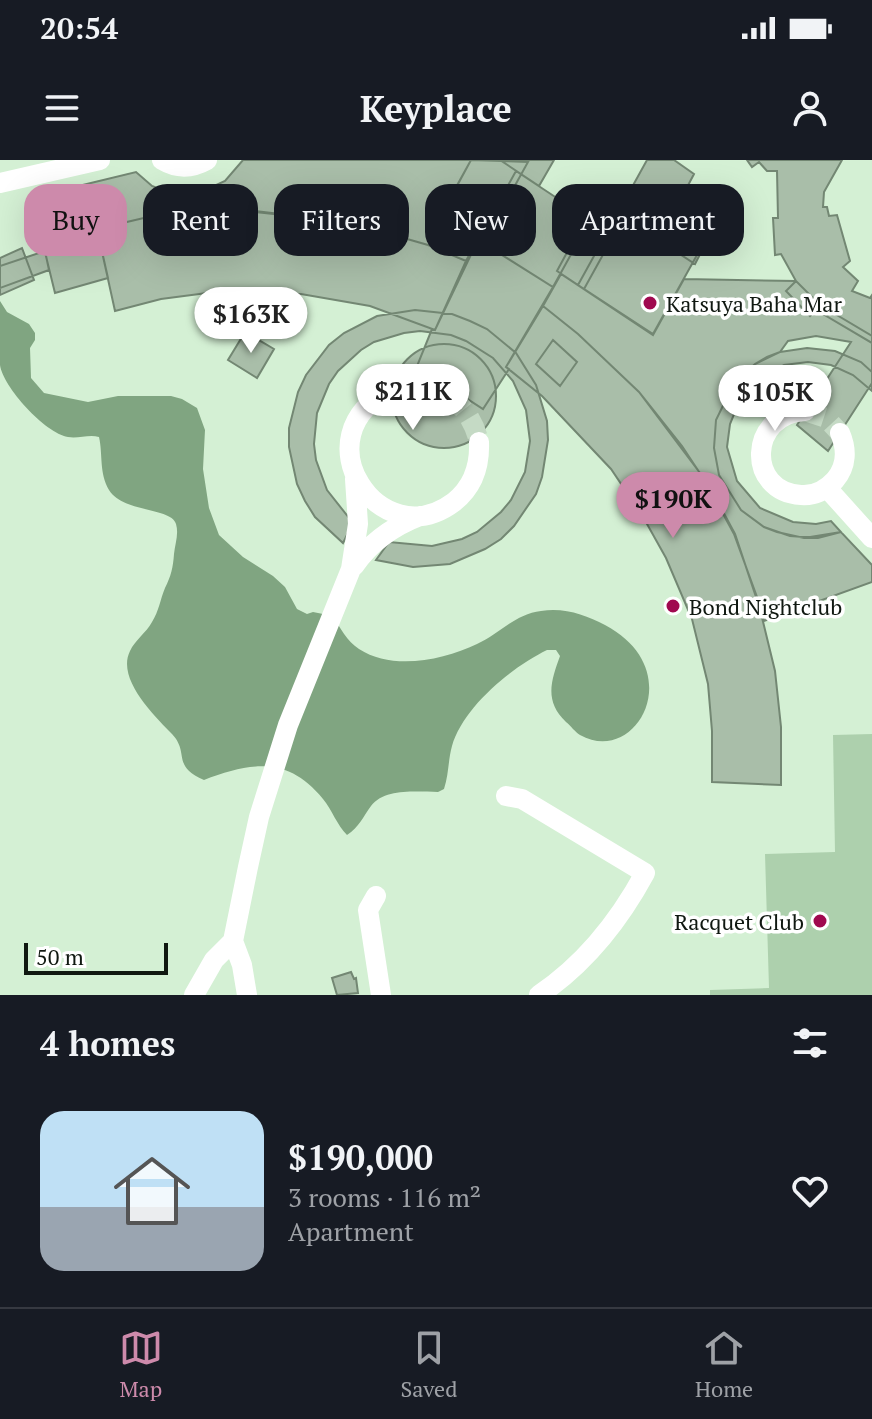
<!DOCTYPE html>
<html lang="en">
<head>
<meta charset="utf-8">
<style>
	:root { --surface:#171b24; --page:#242831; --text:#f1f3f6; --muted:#9ea1a6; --line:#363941; --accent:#cd8aab }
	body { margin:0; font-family:"PT Serif",serif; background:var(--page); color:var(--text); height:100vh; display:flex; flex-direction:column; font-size:30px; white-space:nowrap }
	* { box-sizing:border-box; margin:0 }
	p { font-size:26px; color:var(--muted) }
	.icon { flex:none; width:44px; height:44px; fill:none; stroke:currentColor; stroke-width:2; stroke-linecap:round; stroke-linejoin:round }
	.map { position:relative; height:835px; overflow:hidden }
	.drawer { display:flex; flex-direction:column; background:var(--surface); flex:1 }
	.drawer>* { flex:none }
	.guide { position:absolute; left:24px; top:24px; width:824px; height:72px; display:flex; gap:16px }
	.scale { position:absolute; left:24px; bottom:20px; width:144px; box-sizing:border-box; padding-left:8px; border:4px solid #101811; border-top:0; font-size:22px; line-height:28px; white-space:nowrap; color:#101811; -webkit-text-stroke:6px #fff; paint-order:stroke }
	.price { position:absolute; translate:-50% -68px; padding:0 18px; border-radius:28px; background:#fff; color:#222; font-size:26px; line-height:52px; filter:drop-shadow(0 2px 4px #0008) }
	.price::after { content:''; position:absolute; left:50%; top:48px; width:24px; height:18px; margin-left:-12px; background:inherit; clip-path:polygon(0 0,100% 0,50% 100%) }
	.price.active { background:var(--accent); color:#111 }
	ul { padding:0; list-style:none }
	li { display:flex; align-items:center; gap:24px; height:200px; padding:0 40px }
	li span { display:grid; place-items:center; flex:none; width:224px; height:160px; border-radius:24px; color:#555 }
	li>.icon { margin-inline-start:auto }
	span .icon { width:96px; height:96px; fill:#fffc; stroke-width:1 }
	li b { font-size:34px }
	h2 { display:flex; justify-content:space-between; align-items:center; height:96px; padding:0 40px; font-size:34px }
	.pill { padding:0 28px; border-radius:24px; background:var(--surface); box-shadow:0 8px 32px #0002; font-size:28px; line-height:72px }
	.pill.active { background:var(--accent); color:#111 }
	.status { display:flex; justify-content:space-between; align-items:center; height:56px; padding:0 40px; background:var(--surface); direction:ltr }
	.status svg { height:22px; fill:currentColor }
	header { display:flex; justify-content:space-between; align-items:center; height:104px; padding:0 40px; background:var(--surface); font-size:36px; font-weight:700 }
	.menu { display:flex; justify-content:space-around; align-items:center; height:112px; border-top:2px solid var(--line); background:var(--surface); font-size:22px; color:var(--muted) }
	.menu a { display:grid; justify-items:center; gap:4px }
	.menu .active { color:var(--accent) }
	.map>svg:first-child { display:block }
	.built { fill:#d4f0d4 }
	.green { fill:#add0ad }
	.water { fill:#80a581 }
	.building { fill:#a9bea9; stroke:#738773; stroke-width:2 }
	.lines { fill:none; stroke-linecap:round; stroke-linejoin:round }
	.minor-tunnel { stroke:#c5dac5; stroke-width:20; stroke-dasharray:20 10; stroke-linecap:butt }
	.minor { stroke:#fff; stroke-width:20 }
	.poi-dot { fill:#a0094f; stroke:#fff; stroke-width:3 }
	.labels { text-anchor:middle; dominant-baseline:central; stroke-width:7; stroke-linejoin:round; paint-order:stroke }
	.poi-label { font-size:22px; fill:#101811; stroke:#fff; text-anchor:start }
</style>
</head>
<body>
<div class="status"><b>20:54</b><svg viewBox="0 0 49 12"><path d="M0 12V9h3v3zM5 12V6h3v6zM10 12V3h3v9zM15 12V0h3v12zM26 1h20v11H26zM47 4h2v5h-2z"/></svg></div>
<header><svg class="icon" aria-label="menu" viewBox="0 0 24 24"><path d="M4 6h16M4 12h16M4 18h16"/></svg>Keyplace<svg class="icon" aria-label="person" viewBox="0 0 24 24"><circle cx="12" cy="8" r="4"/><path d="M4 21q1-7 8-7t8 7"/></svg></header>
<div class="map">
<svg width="872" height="835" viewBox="0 0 872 835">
	<rect width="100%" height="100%" fill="#e5fce5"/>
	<path class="built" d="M 0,0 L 872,0 L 872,835 L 0,835 Z"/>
	<path class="green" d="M 872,574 L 872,835 L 710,835 L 710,830 L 769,828 L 765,694 L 835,692 L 833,575 Z"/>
	<path class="water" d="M 0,141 L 7,152 L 29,164 L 35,173 L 35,180 L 30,188 L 31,218 L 44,233 L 88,242 L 118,236 L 171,236 L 182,239 L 197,248 L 205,270 L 203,309 L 209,348 L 219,375 L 243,397 L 273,416 L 285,427 L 297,449 L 307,454 L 313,452 L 333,456 C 340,468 347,481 359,489 C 393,511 443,500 477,484 C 499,474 515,454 541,451 C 564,447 586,455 605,465 C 690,510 636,607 580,575 C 575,572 571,566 566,562 C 544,541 551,521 560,496 L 556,490 L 547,490 C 512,507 463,547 452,586 C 448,600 449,614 444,629 L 438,632 C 417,632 385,628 371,646 C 363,657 359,667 347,675 C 337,665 332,650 323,639 C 288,596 251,602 204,620 C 171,606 190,593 172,574 C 155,556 116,519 130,491 C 135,480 146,473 152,462 C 159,451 160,440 165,428 C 171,416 173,408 174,394 C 175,384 179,374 176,364 C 171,347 123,353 109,330 C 99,313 103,295 99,277 C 89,274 78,279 68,277 C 45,273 3,227 0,205 C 0,185 0,162 0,141 Z"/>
	<path class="building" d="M 243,0 L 471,0 L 444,49 L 481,73 L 466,101 L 428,85 L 348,62 L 255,51 L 202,51 L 148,57 L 97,69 L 96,65 L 74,71 L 66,29 L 136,12 L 152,26 L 170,33 L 199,33 L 225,21 Z
		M 471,0 L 528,2 L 487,76 L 445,48 Z
		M 500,0 L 554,0 L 539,26 Z
		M 647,0 L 674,0 L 694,14 L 684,33 L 703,45 L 686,75 L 702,86 L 653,174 L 578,125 Z
		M 747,0 L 842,0 L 824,32 L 823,47 L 827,47 L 829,56 L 837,55 L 850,101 L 843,107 L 858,121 L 852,131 L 870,138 L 872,135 L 872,183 L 816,150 L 810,156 L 786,131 L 796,121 L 781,94 L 775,95 L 773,58 L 778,58 L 777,11 L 767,11 L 759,2 L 752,7 Z
		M 516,11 L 590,60 L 553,127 L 478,80 Z
		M 449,28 L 474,45 L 461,69 L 435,53 Z
		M 597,37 L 625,55 L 584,129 L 557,111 Z
		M 202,51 L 255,52 L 348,62 L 428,85 L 466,101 L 435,170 L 370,146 L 301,134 L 207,133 L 161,139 L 115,151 L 97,69 L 148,57 Z
		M 681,64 L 707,81 L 695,104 L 669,87 Z
		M 96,65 L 108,118 L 55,133 L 42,80 Z
		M 478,80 L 553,127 L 506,207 L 509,209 L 483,249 L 417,206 L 432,169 L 435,170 Z
		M 22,88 L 34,120 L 0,135 L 0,98 Z
		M 45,91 L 49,110 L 0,128 L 0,106 Z
		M 561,114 L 653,175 L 684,119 L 796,121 L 820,145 L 872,176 L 872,223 L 828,291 L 797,265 L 851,182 L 816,176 L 788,181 L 780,192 L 755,204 L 734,223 L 716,260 L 714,288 L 719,315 L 741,350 L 764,367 L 790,376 L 818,378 L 841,372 L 872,405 L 872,422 L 764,461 L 735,374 L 713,333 L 682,286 L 639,232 L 578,174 L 543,146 Z
		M 543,146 L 578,174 L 639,232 L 703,317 L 734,374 L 757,437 L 775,511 L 781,567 L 781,625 L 712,622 L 712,571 L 708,524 L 692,459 L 666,398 L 642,355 L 611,309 L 542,236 L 506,207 Z
		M 415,150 L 452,154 L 470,161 L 487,169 L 516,193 L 536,225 L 547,261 L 548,280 L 542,317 L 536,334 L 514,366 L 501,379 L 485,389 L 450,404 L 413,407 L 376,400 L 389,382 L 432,386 L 462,379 L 477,372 L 501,352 L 511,340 L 525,312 L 530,281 L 526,250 L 513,221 L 493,198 L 466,181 L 451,175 L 420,171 L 404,173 L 374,182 L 361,190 L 338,211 L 329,224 L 317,253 L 314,284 L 316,300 L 327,330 L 353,363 L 343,383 L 315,357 L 305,341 L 297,324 L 289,287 L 289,268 L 298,232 L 306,215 L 329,185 L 344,173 L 377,156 Z
		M 245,172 L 274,189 L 257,218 L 228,200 Z
		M 553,180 L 577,202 L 560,226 L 536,204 Z
		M392 236a52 52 0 1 1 104 0a52 52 0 1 1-104 0Z
		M 807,188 L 835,191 L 861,202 L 872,212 L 872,231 L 853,215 L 831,205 L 808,202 L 784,205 L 754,223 L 739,242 L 730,264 L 727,287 L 737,321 L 760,348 L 793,362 L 816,364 L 831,361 L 841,372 L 804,378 L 777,372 L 764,367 L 741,350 L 719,315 L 714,288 L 716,260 L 734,223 L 755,204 L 767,197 L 780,192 Z
		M 351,812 L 354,819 L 356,818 L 358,833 L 337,835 L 332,818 Z"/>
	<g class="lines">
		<path class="minor-tunnel" d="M 391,230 C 433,218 469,239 479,282
			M 805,251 L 826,258 L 840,273"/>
		<path class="minor" d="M 162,0 C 177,9 191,9 207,0
			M 0,23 L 100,0
			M 391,230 C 298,275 380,398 454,342 C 473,327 480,306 479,282
			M 805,251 C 748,254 746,332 801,335 C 814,336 826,330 835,320 C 847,306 847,289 840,273
			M 827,328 L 872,378
			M 354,406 C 370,383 394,366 420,356
			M 506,636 L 522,639 L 645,713 C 619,761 585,804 539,835
			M 376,736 L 368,750 L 381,835
			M 194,835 L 214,800 L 233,781
			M 247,835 L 242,805 L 233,781 L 248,707 L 259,657 L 288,565 L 351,409 L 358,364 L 355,319"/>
	</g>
	<g class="poi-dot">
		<circle cx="650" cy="143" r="8"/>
		<circle cx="673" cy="446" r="8"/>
		<circle cx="820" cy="761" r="8"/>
	</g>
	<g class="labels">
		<g class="poi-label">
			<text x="666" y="143">Katsuya Baha Mar</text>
			<text x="689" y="446">Bond Nightclub</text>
			<text x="804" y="761" text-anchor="end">Racquet Club</text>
		</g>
	</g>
</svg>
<div class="scale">50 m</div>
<b class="price" style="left:251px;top:195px">$163K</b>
<b class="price" style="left:413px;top:272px">$211K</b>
<b class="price" style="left:775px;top:273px">$105K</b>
<b class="price active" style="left:673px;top:380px">$190K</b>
<div class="guide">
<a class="pill active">Buy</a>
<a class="pill">Rent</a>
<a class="pill">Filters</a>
<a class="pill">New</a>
<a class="pill">Apartment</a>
</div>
</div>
<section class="drawer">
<h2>4 homes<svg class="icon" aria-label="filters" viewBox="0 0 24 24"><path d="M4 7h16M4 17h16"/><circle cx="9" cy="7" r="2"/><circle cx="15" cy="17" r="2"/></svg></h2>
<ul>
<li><span style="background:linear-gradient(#bfe0f5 60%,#9aa5b1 0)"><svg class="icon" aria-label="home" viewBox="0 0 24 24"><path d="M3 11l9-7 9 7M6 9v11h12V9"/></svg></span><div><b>$190,000</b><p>3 rooms · 116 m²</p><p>Apartment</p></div><svg class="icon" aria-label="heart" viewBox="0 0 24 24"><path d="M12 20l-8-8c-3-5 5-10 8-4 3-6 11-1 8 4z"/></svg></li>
</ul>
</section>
<nav class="menu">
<a class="active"><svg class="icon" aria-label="map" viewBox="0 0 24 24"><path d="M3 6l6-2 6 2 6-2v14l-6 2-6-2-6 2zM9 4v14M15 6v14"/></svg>Map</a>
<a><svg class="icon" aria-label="saved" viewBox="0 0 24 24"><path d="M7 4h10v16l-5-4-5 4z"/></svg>Saved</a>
<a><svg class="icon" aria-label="home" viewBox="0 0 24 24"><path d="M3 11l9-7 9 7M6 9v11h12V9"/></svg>Home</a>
</nav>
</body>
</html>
